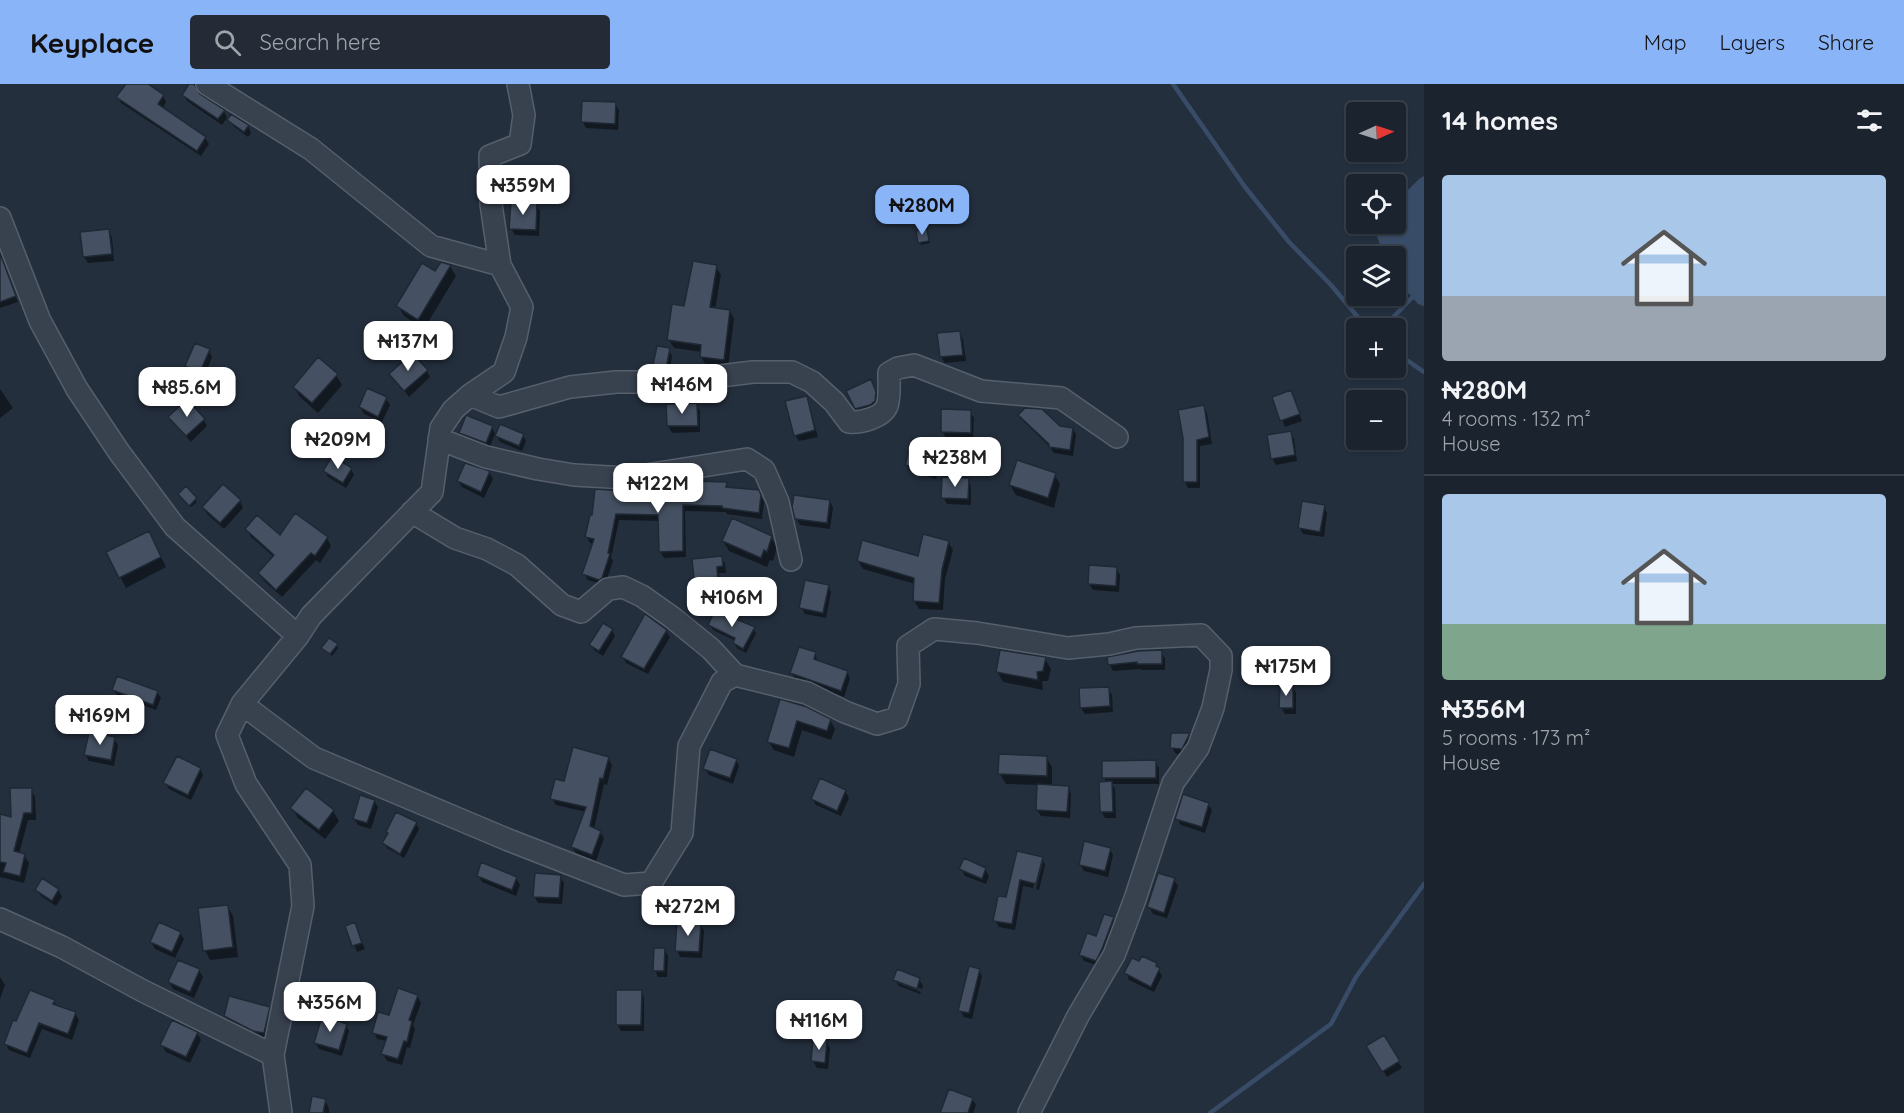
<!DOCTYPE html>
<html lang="en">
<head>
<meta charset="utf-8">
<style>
	:root { --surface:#1b232e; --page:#242b36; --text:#f1f3f6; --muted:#a0a4aa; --line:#39404a; --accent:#8ab4f8 }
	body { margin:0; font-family:Quicksand,sans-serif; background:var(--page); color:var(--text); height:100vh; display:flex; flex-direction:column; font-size:22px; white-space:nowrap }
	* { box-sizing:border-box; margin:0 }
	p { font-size:20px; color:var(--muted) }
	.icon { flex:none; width:33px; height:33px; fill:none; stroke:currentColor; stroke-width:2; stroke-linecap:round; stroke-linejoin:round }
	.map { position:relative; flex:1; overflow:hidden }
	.panel { display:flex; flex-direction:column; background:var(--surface); width:480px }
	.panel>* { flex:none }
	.needle { width:39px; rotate:87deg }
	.controls { position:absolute; left:1346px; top:18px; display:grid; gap:12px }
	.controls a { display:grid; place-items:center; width:60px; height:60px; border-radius:6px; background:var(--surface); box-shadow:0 2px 4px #0004,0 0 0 2px var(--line); font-size:30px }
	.price { position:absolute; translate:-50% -51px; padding:0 14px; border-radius:12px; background:#fff; color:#222; font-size:20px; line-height:39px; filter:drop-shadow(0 2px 3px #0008) }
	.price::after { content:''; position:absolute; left:50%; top:36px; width:18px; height:14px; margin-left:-9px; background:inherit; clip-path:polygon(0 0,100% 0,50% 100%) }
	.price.current { background:var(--accent); color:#111 }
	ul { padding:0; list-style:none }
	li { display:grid; align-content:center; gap:12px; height:318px; padding:0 18px }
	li+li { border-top:2px solid var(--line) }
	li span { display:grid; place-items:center; height:186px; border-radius:6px; color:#555 }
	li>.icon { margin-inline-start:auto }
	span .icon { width:108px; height:108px; fill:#fffc; stroke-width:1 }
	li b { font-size:26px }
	h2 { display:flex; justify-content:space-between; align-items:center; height:72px; padding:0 18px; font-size:26px }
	header { display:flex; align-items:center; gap:36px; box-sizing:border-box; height:84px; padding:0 30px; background:var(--accent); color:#111 }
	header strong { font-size:28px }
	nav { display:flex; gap:33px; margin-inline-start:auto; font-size:21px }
	.search { width:420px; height:54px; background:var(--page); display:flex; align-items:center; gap:15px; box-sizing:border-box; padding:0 21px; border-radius:6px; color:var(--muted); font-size:22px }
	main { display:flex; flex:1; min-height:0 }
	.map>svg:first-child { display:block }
	.water { fill:#394c67 }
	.shadow { fill:#0007 }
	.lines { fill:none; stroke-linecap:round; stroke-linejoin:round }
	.stream { stroke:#394c67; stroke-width:4.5 }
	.building { fill:#455162; stroke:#1f2835; stroke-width:1.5 }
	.minor-casing { stroke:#565f6c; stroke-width:24 }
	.minor { stroke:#38414e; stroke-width:21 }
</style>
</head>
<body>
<header>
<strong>Keyplace</strong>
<div class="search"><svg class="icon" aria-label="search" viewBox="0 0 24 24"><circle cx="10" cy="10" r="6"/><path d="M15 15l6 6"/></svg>Search here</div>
<nav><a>Map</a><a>Layers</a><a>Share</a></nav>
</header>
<main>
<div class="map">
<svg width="1424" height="1029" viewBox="0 0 1424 1029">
	<rect width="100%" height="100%" fill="#242f3e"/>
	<path class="water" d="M 1424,92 L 1424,222 L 1418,220 L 1395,194 L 1395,172 L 1384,172 L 1373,141 L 1395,140 L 1395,119 L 1419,95 Z"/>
	<path class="shadow" d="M 128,0 L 145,0 L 163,12 L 166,18 L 162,25 L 205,54 L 209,60 L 201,72 L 121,19 L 118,13 Z
		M 191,0 L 199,12 L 224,27 L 227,34 L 222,41 L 187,17 L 184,11 Z
		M 615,20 L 619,26 L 618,46 L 586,44 L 583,38 Z
		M 229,36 L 248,42 L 251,49 L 248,53 L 233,42 Z
		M 536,120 L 540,127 L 539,152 L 515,151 L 511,144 Z
		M 108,147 L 112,153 L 114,177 L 88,179 L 84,173 Z
		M 926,147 L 930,159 L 921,161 L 920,158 Z
		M 0,176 L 4,182 L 18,218 L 0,224 Z
		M 441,180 L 450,182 L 456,192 L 424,245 L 404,232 L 398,222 L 435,189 Z
		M 716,183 L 721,191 L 715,225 L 730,227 L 734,235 L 728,284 L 706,281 L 701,273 L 702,268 L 674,264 L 669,256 L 685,223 Z
		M 959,248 L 963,255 L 966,277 L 945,279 L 941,273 L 939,251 Z
		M 669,266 L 672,272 L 669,291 L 657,291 L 654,285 Z
		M 209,267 L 212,273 L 204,294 L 191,288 L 187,282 Z
		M 427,287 L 430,293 L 409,313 L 393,292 Z
		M 336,291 L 342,301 L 318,329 L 300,313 L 294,303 Z
		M 874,304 L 879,316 L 878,324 L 860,331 L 848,307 Z
		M 0,305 L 13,324 L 0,334 Z
		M 1291,308 L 1302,337 L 1285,343 L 1274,314 Z
		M 806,313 L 809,320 L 818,353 L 799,357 L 795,351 Z
		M 386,315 L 390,321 L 382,338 L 364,330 L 360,323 Z
		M 668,321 L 696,321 L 700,327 L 700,348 L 672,349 L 668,342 Z
		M 1203,323 L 1207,329 L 1212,360 L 1200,362 L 1200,404 L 1188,404 L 1185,398 Z
		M 970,328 L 974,334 L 973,355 L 946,354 L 942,347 Z
		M 1020,331 L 1059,343 L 1073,345 L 1076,351 L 1073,372 L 1054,369 L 1050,363 L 1024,338 Z
		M 170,333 L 204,336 L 207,342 L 191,358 Z
		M 492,343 L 495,350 L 489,365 L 464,355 L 461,349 Z
		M 1290,349 L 1294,355 L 1297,377 L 1276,381 L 1272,374 Z
		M 523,351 L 526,357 L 522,367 L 500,358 L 497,352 Z
		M 938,364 L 942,370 L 936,395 L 910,387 L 906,381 Z
		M 351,385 L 354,391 L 346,404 L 328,393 L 325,387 Z
		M 489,388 L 493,395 L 484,414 L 462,403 L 458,397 Z
		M 1054,390 L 1060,400 L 1054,424 L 1016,411 L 1010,401 Z
		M 968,396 L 971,402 L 971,421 L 947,420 L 943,413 Z
		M 726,400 L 729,405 L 758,408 L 764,418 L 762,435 L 727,430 L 726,428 L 685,427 L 686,473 L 664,474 L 660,467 L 659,437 L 619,436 L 611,474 L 613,477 L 605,501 L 588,496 L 584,490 L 593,460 L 590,459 L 587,453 L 627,408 L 691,405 Z
		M 186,404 L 197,418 L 191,423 L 181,413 Z
		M 240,417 L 243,424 L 224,445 L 207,430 L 204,423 Z
		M 830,417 L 833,424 L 830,445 L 800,441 L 796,434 Z
		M 1324,422 L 1327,429 L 1324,453 L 1303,450 L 1300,444 Z
		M 247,445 L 280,454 L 327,454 L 331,462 L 320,479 L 316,476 L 282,513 L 264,497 L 260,489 L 274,473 L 251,453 Z
		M 771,453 L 777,463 L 773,477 L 770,476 L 767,483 L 729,467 L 723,457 Z
		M 948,458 L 953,466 L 945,495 L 943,526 L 919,525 L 914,517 L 915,500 L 863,485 L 858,477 L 919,474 Z
		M 154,459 L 166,483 L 126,504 L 108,469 Z
		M 721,473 L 725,480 L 726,489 L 719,489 L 722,523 L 697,525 L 693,518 L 696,495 Z
		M 1116,484 L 1120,491 L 1119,508 L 1093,506 L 1089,500 Z
		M 828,502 L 831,508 L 826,534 L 805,530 L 801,523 Z
		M 710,541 L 753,545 L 756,549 L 746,569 L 737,564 L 734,559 L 736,557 L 713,546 Z
		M 612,546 L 615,552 L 603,572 L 595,567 L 591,561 Z
		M 666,547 L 670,553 L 648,590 L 626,579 L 623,573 Z
		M 337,561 L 338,564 L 332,572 L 323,564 Z
		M 1161,568 L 1165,574 L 1165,586 L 1142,586 L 1141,585 L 1113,587 L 1110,581 Z
		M 815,569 L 818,578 L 847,588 L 850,595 L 844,613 L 795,595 L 792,589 Z
		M 1045,575 L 1051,585 L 1048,597 L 1042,597 L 1043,606 L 1003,598 L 997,587 Z
		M 1292,602 L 1296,609 L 1296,630 L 1285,630 L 1281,623 Z
		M 1108,604 L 1112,611 L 1113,628 L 1085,630 L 1081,624 Z
		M 114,606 L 157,608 L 161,614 L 156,626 L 118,613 Z
		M 781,617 L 830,636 L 835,645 L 831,656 L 802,646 L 794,673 L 774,666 L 768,657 Z
		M 1189,651 L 1192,657 L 1185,671 L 1176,670 L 1172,664 Z
		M 114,655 L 118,661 L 114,682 L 89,677 L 85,670 Z
		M 1046,673 L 1052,683 L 1052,703 L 1068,704 L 1071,710 L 1070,734 L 1041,732 L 1037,726 L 1039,701 L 1006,700 L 1000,690 Z
		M 608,674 L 612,681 L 607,701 L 604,700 L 594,745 L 600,748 L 604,754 L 596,777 L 576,769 L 572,763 L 586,728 L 556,721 L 552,715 L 565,699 Z
		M 736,676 L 739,682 L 733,700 L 709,691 L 705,685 Z
		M 1155,678 L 1159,684 L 1159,700 L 1112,700 L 1115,705 L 1116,734 L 1105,734 L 1101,727 L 1107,699 L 1104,693 Z
		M 200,685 L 203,691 L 191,716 L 169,705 L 165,699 Z
		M 31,705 L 35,713 L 36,736 L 28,736 L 19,770 L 24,771 L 29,779 L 24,799 L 0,793 L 0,731 L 12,735 Z
		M 845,707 L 849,714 L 841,732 L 816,721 L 812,714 Z
		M 374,717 L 378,723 L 371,745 L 358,741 L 354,735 Z
		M 1208,720 L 1212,726 L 1205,749 L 1181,741 L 1177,735 Z
		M 292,724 L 333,727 L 339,737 L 325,755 L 298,734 Z
		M 416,739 L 419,745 L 404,774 L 387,764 L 384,759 Z
		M 1110,765 L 1113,771 L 1108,793 L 1084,787 L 1080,780 Z
		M 1018,769 L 1042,774 L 1045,781 L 1039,806 L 1036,805 L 1043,778 L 1040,778 L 1033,804 L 1023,802 L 1015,846 L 999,843 L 995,836 L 1007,815 Z
		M 961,785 L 985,785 L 989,792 L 986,800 L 965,792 Z
		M 478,791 L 516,794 L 520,801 L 516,812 L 482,798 Z
		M 560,793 L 564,799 L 562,820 L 538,819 L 534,812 Z
		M 1174,796 L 1178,802 L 1167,834 L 1153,830 L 1149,823 Z
		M 37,806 L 58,806 L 62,813 L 56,822 L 41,812 Z
		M 227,822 L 233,832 L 238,873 L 210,876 L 205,866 Z
		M 1105,832 L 1113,835 L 1117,840 L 1099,882 L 1084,877 L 1081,871 L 1096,854 Z
		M 354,840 L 365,865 L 357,868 L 346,843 Z
		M 700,840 L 704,847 L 702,874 L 680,873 L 677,866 Z
		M 180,849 L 184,855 L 175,874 L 155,865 L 151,858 Z
		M 664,865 L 668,872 L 667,893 L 658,893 L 655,886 Z
		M 1156,881 L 1162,892 L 1154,908 L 1129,896 L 1126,889 Z
		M 979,886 L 982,892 L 972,935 L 964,933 L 960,926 Z
		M 199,887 L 203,893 L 194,914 L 173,905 L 169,898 Z
		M 0,893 L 5,901 L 0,915 Z
		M 919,895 L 923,902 L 922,905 L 898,896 L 898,899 L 921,908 L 920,910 L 899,902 L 895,896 Z
		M 641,907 L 644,914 L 644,947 L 621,947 L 617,940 Z
		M 417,912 L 421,919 L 413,941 L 415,945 L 410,964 L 407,963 L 402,981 L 387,977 L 383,970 L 387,957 L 377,955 L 374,948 L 390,933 Z
		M 54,917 L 57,923 L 75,929 L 79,936 L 72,956 L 42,945 L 30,974 L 9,966 L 6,960 Z
		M 269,924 L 272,930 L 267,955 L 258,953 L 229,939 L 225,932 Z
		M 346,941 L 349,947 L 342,972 L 319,965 L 315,958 Z
		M 197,949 L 201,956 L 190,979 L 166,968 L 162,961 Z
		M 1383,953 L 1402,984 L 1387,993 L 1368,962 Z
		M 826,957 L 830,964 L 828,985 L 817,984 L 813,977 Z
		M 972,1015 L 976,1021 L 973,1029 L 941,1029 Z
		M 325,1016 L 329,1025 L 329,1029 L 311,1029 Z"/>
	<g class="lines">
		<path class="stream" d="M 1173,0 L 1245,103 L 1289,158 L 1331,201 L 1367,244
			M 1383,244 L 1424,201
			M 1395,268 L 1424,288
			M 1210,1029 L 1331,940 L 1356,893 L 1424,800"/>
	</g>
	<path class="building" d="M 126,0 L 148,0 L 164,11 L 158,20 L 206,53 L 197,67 L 116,13 Z
		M 189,0 L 194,0 L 200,10 L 225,26 L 218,35 L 182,11 Z
		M 582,17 L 616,18 L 615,40 L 581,38 Z
		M 231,30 L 249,41 L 244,48 L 227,36 Z
		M 511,117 L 537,119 L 536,146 L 509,145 Z
		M 109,145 L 112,170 L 83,173 L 80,148 Z
		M 927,145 L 929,157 L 918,159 L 916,147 Z
		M 0,169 L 16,212 L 0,218 Z
		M 693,177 L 717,181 L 710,223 L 730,226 L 724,276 L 700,273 L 701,261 L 667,256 L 672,220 L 684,222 Z
		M 441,178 L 451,181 L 418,236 L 396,222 L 422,179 L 435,187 Z
		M 960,247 L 963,271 L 940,273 L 937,249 Z
		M 195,259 L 210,265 L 200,288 L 185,282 Z
		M 657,262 L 670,264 L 666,285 L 652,285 Z
		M 412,269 L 428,286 L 404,307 L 389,290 Z
		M 318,273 L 338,290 L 312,319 L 293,303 Z
		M 871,295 L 876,308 L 875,317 L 870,321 L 855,325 L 846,307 Z
		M 367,304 L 387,313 L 378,333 L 359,323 Z
		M 1291,306 L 1300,330 L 1280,337 L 1272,313 Z
		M 807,312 L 815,346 L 794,352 L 785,317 Z
		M 187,315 L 205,335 L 186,352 L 168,333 Z
		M 697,319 L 698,342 L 667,342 L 666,320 Z
		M 1204,321 L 1209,353 L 1197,356 L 1197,398 L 1183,398 L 1183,354 L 1178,326 Z
		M 1025,324 L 1042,325 L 1060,342 L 1073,344 L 1070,366 L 1049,363 L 1049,360 L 1018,331 Z
		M 941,325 L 971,326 L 971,349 L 941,348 Z
		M 466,331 L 493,342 L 486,359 L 459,349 Z
		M 500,340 L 524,350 L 519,362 L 495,352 Z
		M 1291,347 L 1295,371 L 1271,375 L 1267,351 Z
		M 912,355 L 939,363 L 932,389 L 905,381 Z
		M 332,372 L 352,384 L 343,399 L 323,387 Z
		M 1017,376 L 1056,389 L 1048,414 L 1009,401 Z
		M 465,379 L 490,387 L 481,408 L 457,397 Z
		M 942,393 L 969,394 L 968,415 L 941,414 Z
		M 690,397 L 727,398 L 726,403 L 759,406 L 761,411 L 759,429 L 722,424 L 722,422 L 683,421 L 683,467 L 659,468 L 658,431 L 616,430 L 608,469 L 610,470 L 602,494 L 599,496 L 582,490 L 594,455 L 585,453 L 590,431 L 592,431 L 595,405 L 627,407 L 657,402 L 690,404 Z
		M 223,400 L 241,416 L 220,439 L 202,423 Z
		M 186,402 L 197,414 L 189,422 L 178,410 Z
		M 794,411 L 830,416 L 827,439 L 795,435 L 792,423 Z
		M 1302,417 L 1325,421 L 1320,448 L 1298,444 Z
		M 295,429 L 328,453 L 315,472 L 311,469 L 276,506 L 258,489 L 274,471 L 245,445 L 257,431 L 280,451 Z
		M 732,434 L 772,452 L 767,468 L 764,466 L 761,474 L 722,457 Z
		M 149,447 L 161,473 L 119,494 L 106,468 Z
		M 923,450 L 949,457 L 942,486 L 939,519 L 913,517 L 914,494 L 857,477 L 862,456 L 918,472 Z
		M 722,472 L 723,482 L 717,483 L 719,517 L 692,519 L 690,494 L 694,494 L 692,475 Z
		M 1089,481 L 1117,483 L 1116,502 L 1088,500 Z
		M 805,496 L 829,501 L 823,529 L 799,524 Z
		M 715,526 L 755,543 L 743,565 L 733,559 L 735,554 L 708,541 Z
		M 645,530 L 667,546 L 644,585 L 621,573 Z
		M 603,539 L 613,545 L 599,567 L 589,561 Z
		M 329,554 L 338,560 L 330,570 L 321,564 Z
		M 799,563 L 816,568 L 814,575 L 848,587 L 841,607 L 790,589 Z
		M 1000,566 L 1046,573 L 1043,587 L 1037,588 L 1038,596 L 996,588 Z
		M 1162,566 L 1162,580 L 1137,580 L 1137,578 L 1108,581 L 1107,573 L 1138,567 Z
		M 117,592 L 158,607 L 153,621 L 112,606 Z
		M 1280,601 L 1293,601 L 1293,624 L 1279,624 Z
		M 1109,603 L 1110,622 L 1080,624 L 1079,604 Z
		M 780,615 L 807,623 L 831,635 L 827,647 L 797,637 L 789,664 L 767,658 Z
		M 89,648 L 115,653 L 111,676 L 84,671 Z
		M 1171,649 L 1190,649 L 1182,665 L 1170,664 Z
		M 573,663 L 609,673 L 603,695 L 600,694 L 590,742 L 601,747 L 592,771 L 571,763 L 586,723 L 550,715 L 555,695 L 564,697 Z
		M 710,665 L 737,675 L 730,694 L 703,685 Z
		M 999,670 L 1047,672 L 1047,692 L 998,690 Z
		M 177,672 L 201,684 L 188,711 L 163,699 Z
		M 1156,676 L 1156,694 L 1102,694 L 1102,677 Z
		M 820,694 L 846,706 L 837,727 L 811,715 Z
		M 1112,697 L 1113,728 L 1100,728 L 1099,698 Z
		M 1037,700 L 1069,702 L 1067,728 L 1036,726 Z
		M 10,704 L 32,704 L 32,729 L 24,729 L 14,767 L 25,770 L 20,792 L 3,788 L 6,779 L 0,778 L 0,730 L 11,733 Z
		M 306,704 L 334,726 L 319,746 L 290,724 Z
		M 1183,710 L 1209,719 L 1202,743 L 1175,735 Z
		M 360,711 L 375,716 L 367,739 L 353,735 Z
		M 396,728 L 417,738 L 400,770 L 382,759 L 388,749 L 386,748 Z
		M 1084,757 L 1111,764 L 1105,787 L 1079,781 Z
		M 1017,767 L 1043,773 L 1036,800 L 1020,796 L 1012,840 L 993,837 L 998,812 L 1006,813 Z
		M 964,774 L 986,784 L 982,795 L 959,785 Z
		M 481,778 L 517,793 L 512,806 L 477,792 Z
		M 535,789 L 561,791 L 559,814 L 533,813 Z
		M 1158,789 L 1175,794 L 1164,829 L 1147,823 Z
		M 42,794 L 59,805 L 52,817 L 35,806 Z
		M 228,821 L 233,863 L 203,867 L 198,824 Z
		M 1104,830 L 1114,833 L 1102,865 L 1096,877 L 1079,871 L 1087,849 L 1096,852 Z
		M 677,837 L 701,839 L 699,868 L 675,867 Z
		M 159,838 L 181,848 L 172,868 L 150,858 Z
		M 355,838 L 362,859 L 352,862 L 345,842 Z
		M 654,864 L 665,864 L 664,887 L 653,887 Z
		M 1142,872 L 1157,879 L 1156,882 L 1160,884 L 1151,903 L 1124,889 L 1132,874 L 1139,877 Z
		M 178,876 L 200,885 L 190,908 L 168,898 Z
		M 969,882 L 980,885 L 969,929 L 958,927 Z
		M 897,885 L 920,894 L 917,905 L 893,896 Z
		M 398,904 L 418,911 L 409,936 L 412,937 L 407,958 L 404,957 L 398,975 L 381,970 L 387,953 L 372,949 L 378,928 L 389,931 Z
		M 30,906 L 55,916 L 53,920 L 76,928 L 68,950 L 39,939 L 27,969 L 4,960 L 13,936 L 16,937 Z
		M 616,906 L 642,906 L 641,941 L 616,941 Z
		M 229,912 L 270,923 L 264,949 L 253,947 L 224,932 Z
		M 322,932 L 347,940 L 339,966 L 314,959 Z
		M 172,936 L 198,948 L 186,973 L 160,961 Z
		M 1384,951 L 1400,977 L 1382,988 L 1366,962 Z
		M 813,955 L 827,956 L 825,979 L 811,977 Z
		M 949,1005 L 973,1014 L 968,1029 L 940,1029 Z
		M 312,1012 L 326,1015 L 323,1029 L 309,1029 Z"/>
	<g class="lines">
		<g class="minor-casing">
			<path id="minor" d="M 207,0 L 311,65 L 431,162 L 500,181
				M 0,134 L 40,237 L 77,305 L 119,368 L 175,443 L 298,552
				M 470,311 L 499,323 L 570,303 L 616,298 L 671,298 L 753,288 L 792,288 L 812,298 L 834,318 L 849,338 C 860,339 882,334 887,322 C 890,314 889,298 889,289 L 898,284 L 914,281 L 981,307 L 1061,314 L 1117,353
				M 439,355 L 486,373 L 538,385 L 574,391 L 627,394 L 747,375 L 764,386 L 778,418 L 791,476
				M 412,428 L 455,454 L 487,465 L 517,481 L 562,521 L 581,528 L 608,505 L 623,503 L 642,512 L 673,534 L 711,565 L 735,591
				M 242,620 L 314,674 L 506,755 L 624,801 L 651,799 L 682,749 L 689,662 L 722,598 L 735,591 L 807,609 L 845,628 L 877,640 L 897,634 L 909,600 L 908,562 L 934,545 L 977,549 L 1068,564 L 1109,560 L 1136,554 L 1201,551 L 1221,572 L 1221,586 L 1213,624 L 1198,664 L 1173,699 L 1135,815 L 1114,871 L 1078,932 L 1029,1029
				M 0,835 L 62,863 L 143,907 L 273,971
				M 281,1029 L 273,971 L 303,822 L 300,781 L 246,700 L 227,651 L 242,620 L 298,552 L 311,532 L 432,408 L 441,344 L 453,326 L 470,311 L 504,288 L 516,253 L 522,223 L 500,181 L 491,120 L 490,72 L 520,60 L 524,31 L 518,0"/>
		</g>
		<use href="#minor" class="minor"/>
	</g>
</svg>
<div class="controls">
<a><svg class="needle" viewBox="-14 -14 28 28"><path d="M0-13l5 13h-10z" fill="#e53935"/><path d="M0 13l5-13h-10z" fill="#a0a4aa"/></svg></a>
<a><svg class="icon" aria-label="locate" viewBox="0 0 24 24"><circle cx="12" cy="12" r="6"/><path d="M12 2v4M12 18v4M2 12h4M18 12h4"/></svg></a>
<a><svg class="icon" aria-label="layers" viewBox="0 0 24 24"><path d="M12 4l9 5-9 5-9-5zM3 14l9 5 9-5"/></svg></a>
<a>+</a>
<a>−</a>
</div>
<b class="price" style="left:523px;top:132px">₦359M</b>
<b class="price current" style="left:922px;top:152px">₦280M</b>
<b class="price" style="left:408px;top:288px">₦137M</b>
<b class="price" style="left:682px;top:331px">₦146M</b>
<b class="price" style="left:187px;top:334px">₦85.6M</b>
<b class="price" style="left:338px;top:386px">₦209M</b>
<b class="price" style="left:955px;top:404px">₦238M</b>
<b class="price" style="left:658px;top:430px">₦122M</b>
<b class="price" style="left:732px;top:544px">₦106M</b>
<b class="price" style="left:1286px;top:613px">₦175M</b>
<b class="price" style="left:100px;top:662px">₦169M</b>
<b class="price" style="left:688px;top:853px">₦272M</b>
<b class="price" style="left:330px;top:949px">₦356M</b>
<b class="price" style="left:819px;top:967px">₦116M</b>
</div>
<section class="panel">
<h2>14 homes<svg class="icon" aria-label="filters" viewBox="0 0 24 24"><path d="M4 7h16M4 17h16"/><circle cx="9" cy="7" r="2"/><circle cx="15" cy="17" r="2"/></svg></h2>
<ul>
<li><span style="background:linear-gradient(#a9c7e8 65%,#9aa5b1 0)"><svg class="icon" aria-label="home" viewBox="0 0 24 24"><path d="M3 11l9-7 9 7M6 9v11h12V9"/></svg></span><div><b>₦280M</b><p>4 rooms · 132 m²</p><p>House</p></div></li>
<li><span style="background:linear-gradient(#a9c7e8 70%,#7fa58c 0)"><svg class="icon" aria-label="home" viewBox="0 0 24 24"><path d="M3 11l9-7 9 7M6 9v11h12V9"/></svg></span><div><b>₦356M</b><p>5 rooms · 173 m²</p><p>House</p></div></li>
</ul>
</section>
</main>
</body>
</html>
